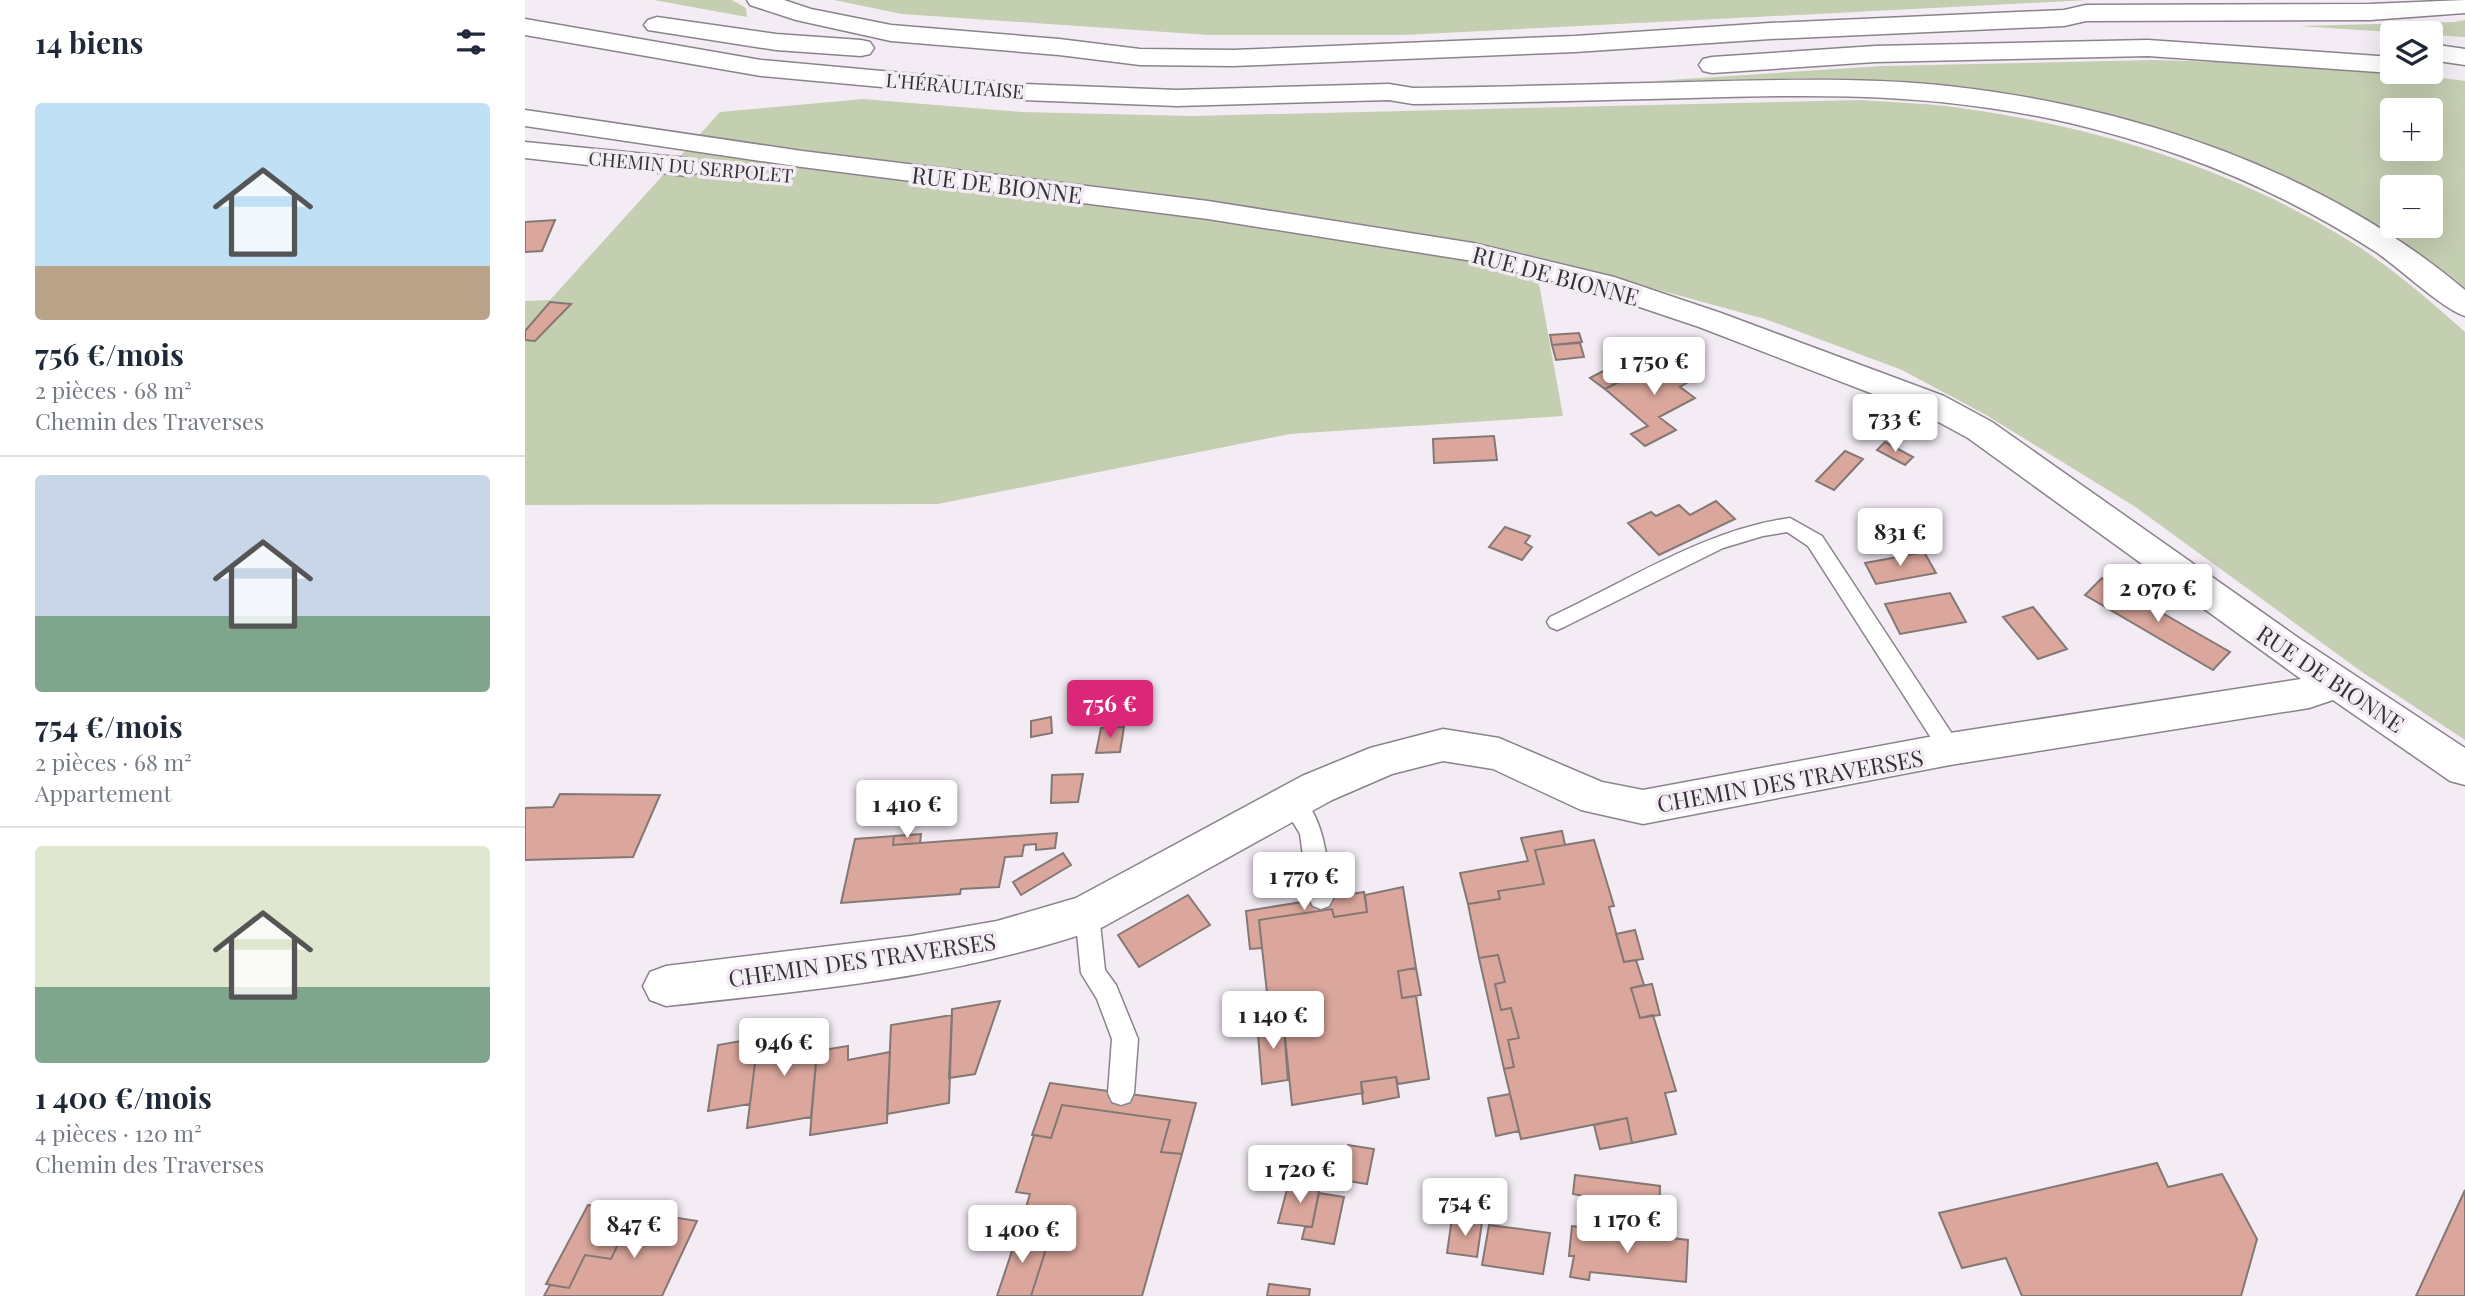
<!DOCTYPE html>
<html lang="fr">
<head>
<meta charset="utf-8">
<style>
	:root { --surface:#fff; --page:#f6f6f7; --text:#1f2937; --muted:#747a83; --line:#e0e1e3; --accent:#db2777 }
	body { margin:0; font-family:"Playfair Display",serif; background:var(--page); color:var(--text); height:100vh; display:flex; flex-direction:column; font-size:26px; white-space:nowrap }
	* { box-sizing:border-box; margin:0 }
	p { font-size:23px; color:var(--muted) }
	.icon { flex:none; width:38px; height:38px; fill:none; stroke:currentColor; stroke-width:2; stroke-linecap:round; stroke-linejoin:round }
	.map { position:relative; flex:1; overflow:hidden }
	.sheet { display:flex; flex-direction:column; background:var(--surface); width:525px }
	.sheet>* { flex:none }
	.fabs { position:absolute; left:1855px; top:21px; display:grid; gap:14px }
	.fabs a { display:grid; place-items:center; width:63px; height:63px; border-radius:7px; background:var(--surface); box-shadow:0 7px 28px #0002; font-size:35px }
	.price { position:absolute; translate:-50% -60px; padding:0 16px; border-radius:7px; background:#fff; color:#222; font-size:23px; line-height:46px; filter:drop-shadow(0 2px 4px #0008) }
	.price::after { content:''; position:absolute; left:50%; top:42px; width:21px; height:16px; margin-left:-10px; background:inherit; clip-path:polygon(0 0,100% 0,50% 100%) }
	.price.selected { background:var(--accent); color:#fff }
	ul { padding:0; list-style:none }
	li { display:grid; align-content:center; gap:14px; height:371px; padding:0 35px }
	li+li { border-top:2px solid var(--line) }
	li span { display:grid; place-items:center; height:217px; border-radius:7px; color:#555 }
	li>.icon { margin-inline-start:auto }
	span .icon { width:126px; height:126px; fill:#fffc; stroke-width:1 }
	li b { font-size:30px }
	h2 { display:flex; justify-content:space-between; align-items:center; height:84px; padding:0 35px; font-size:30px }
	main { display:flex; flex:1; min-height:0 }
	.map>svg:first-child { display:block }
	.green { fill:#c4ceb1; fill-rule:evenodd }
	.building { fill:#dba79d; stroke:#847875; stroke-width:2 }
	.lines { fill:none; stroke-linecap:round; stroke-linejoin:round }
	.service-casing { stroke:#8b838c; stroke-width:3 }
	.minor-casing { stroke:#8b838c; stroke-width:3 }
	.trunk-casing { stroke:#8b838c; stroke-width:3 }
	.service { fill:#fff; fill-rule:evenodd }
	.minor { fill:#fff; fill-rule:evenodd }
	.trunk { fill:#fff; fill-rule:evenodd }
	.labels { text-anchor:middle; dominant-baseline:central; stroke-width:7; stroke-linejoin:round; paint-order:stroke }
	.far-street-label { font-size:19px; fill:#343134; stroke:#f4ecf5 }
	.street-label { font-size:23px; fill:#343134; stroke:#f4ecf5 }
</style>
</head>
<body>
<main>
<section class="sheet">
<h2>14 biens<svg class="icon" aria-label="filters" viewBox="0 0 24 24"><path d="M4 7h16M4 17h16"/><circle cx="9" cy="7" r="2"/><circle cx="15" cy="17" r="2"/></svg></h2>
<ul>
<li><span style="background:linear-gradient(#bfe0f5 75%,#b9a48a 0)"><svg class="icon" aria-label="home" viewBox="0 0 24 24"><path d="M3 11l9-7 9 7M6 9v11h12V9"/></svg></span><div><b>756 €/mois</b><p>2 pièces · 68 m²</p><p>Chemin des Traverses</p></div></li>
<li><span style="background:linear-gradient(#c9d6e8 65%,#7fa58c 0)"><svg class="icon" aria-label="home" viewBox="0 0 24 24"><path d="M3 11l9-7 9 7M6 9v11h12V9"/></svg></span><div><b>754 €/mois</b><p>2 pièces · 68 m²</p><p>Appartement</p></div></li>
<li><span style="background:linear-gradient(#dfe7d0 65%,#7fa58c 0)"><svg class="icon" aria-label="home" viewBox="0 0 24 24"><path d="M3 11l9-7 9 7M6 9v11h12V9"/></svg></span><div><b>1 400 €/mois</b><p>4 pièces · 120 m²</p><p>Chemin des Traverses</p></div></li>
</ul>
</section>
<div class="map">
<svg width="1940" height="1296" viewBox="0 0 1940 1296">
	<rect width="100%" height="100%" fill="#f4ecf5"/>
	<path class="green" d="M 129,0 L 207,0 L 221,8 L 222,17 Z
		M 309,0 L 1726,0 L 1564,0 L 879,35 L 684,35 L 377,14 Z
		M 1940,20 L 1940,37 L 1774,26 L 1929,22 Z
		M 1629,60 C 1734,63 1837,67 1940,81 L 1940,288 C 1903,256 1859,231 1816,207 C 1717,151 1606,114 1493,95 C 1373,74 1250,80 1129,81 L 1357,66 ZM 1867,110 L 1906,110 L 1906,149 L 1867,149 ZM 1867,187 L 1906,187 L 1906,226 L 1867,226 Z
		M 338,99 L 496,112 L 668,116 L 1336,100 C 1371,103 1407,103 1442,109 C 1575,128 1708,169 1823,240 C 1865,266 1903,299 1940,332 L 1940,740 L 1837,672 L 1609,506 L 1461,415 L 1377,370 L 1240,319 L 1009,256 L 1038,416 L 765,434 L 413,504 L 0,505 L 0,301 L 25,300 L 195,112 Z"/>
	<path class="building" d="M 30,220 L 17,251 L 0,252 L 0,222 Z
		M 25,302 L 46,304 L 10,341 L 0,340 L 0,331 Z
		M 1054,333 L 1057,342 L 1027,345 L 1025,335 Z
		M 1055,343 L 1059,357 L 1031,360 L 1027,345 Z
		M 1122,348 L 1137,360 L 1080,389 L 1065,378 Z
		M 1143,357 L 1170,378 L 1155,387 L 1170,398 L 1134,417 L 1151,430 L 1120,446 L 1106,434 L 1123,426 L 1080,389 Z
		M 969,436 L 972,460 L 909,463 L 908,439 Z
		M 1360,442 L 1388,457 L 1380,465 L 1352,450 Z
		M 1320,451 L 1338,459 L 1309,490 L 1291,481 Z
		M 1191,501 L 1210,519 L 1134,555 L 1103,523 L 1126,512 L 1131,516 L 1154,505 L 1165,515 Z
		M 980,527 L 1005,536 L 1000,543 L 1007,547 L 997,560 L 964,547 Z
		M 1399,552 L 1411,573 L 1351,584 L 1340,563 Z
		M 1577,578 L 1665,629 L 1705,652 L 1688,670 L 1560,595 Z
		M 1425,593 L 1441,622 L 1375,634 L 1360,604 Z
		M 1508,607 L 1542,649 L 1513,659 L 1478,617 Z
		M 526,717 L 527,733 L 506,737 L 506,721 Z
		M 599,727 L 595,752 L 571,753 L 576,728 Z
		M 558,774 L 553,802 L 526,803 L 527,775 Z
		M 35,794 L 135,795 L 108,857 L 0,860 L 0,808 L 28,807 Z
		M 1037,831 L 1040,845 L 1010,850 L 1019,884 L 973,891 L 975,899 L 943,904 L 935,873 L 1003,861 L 996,838 Z
		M 532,833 L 530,848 L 511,850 L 511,844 L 499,845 L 497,856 L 480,857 L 474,887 L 436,889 L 435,894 L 316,903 L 330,839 L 369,836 L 368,845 Z
		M 396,834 L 395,843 L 368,845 L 369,836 Z
		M 1069,840 L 1089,906 L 1084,907 L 1099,962 L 1111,960 L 1119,985 L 1106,988 L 1115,1018 L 1128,1015 L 1151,1091 L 1140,1093 L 1151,1134 L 1107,1143 L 1102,1118 L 996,1139 L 979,1069 L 989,1067 L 983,1040 L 994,1038 L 986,1008 L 976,1010 L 970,984 L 980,982 L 973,955 L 954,958 L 943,904 L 975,899 L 973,891 L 1019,884 L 1010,850 Z
		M 538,853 L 546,865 L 496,895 L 488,882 Z
		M 878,887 L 891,968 L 873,971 L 877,998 L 891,996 L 904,1079 L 873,1084 L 871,1077 L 836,1082 L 838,1093 L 767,1105 L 758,1018 L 745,1020 L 734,920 L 807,909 L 809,917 L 842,912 L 840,895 Z
		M 839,892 L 842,912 L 809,917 L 807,909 L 734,920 L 737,948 L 725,949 L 721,911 Z
		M 663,895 L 685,925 L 614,967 L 593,935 Z
		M 1110,930 L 1118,959 L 1099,962 L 1091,934 Z
		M 973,955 L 980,982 L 970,984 L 976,1010 L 986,1008 L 994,1038 L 983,1040 L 989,1067 L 979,1069 L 954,958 Z
		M 891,968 L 896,995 L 877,998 L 873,971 Z
		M 1127,984 L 1135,1015 L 1115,1018 L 1106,988 Z
		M 475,1001 L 450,1074 L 424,1078 L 427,1009 Z
		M 427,1015 L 424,1103 L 362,1114 L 366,1025 Z
		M 758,1018 L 763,1080 L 737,1084 L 732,1022 Z
		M 294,1028 L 286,1117 L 222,1128 L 233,1038 Z
		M 233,1038 L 225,1104 L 183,1111 L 193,1045 Z
		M 323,1046 L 323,1060 L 365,1052 L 362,1123 L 285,1135 L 292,1051 Z
		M 871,1077 L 874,1097 L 838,1104 L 836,1082 Z
		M 525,1083 L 671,1103 L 657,1154 L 636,1152 L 645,1120 L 537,1105 L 526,1138 L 507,1135 Z
		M 985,1094 L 994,1131 L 971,1136 L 963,1098 Z
		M 537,1105 L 645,1120 L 636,1152 L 657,1154 L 617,1296 L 506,1296 L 521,1249 L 503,1247 L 510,1223 L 497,1221 L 505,1194 L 491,1192 L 509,1135 L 526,1138 Z
		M 1102,1118 L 1107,1143 L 1075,1149 L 1069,1125 Z
		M 823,1145 L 849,1149 L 842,1184 L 817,1180 Z
		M 1632,1163 L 1643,1187 L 1697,1174 L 1732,1239 L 1716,1296 L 1497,1296 L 1481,1258 L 1437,1268 L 1414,1213 Z
		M 1050,1175 L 1135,1186 L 1134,1223 L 1056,1214 L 1059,1196 L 1048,1194 Z
		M 764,1182 L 795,1186 L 787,1227 L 753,1223 Z
		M 1940,1190 L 1940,1296 L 1891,1296 Z
		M 794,1193 L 819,1197 L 809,1244 L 777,1239 L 780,1227 L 787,1227 Z
		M 63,1205 L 109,1211 L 86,1259 L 60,1255 L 44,1288 L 21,1284 Z
		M 109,1211 L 172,1221 L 137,1296 L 19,1296 L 25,1285 L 44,1288 L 60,1255 L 86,1259 Z
		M 927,1218 L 957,1222 L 952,1257 L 922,1253 Z
		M 497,1221 L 510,1223 L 503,1247 L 521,1249 L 506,1296 L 472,1296 Z
		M 964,1225 L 1025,1233 L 1018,1274 L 957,1265 Z
		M 1047,1226 L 1163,1240 L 1161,1282 L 1065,1272 L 1064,1280 L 1045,1277 L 1049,1256 L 1044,1256 Z
		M 744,1284 L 785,1289 L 784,1296 L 742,1296 Z"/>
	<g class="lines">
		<g class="service-casing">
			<path id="service" d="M 1265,518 L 1297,536 L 1433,743 L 1436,749 L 1433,755 L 1425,758 L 1417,755 L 1283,546 L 1262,532 L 1238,536 L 1198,548 L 1039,627 L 1032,630 L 1025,627 L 1022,622 L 1025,617 C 1103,581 1179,530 1265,518 Z
				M 767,793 C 800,804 803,870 808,899 L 804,906 L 796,909 L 788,906 L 784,899 L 775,834 L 756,802 L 759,795 Z
				M 562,904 L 570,907 L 574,914 L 580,970 L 591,985 L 613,1039 L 609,1093 L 605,1102 L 596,1105 L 587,1102 L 583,1093 L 587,1039 L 572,999 L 556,973 L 550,914 L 554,907 Z"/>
		</g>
		<g class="minor-casing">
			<path id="minor" d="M 0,110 L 277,151 L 683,201 L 948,243 L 1089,277 L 1196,313 L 1419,396 L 1467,422 L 1778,641 L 1940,748 L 1940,785 L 1925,781 L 1808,700 L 1784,708 L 1425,765 L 1118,824 L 1056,810 L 968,769 L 918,761 L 867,774 L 807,800 L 578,927 C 438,977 288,990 141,1006 L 125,1000 L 118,986 L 125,972 L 141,966 L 386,936 L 472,921 L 551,898 L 777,776 L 845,748 L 918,729 L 974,738 L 1077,782 L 1118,790 L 1425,733 L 1776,679 L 1443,438 L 1395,412 L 1174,327 L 1067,291 L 948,261 L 683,219 L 277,167 L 0,126 Z
				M 0,142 L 162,158 L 172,161 L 176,167 L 172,173 L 162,176 L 0,158 Z"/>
		</g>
		<g class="trunk-casing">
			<path id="trunk" d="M 222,0 L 259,0 L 286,9 L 366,25 L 534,39 L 615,49 L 708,50 L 1050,36 L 1245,23 L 1539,10 L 1561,5 L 1845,4 L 1940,0 L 1940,13 L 1845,20 L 1561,21 L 1539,26 L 1245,39 L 1050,52 L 708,66 L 615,65 L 534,55 L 366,41 L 271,20 L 225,5 Z
				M 132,17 L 251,34 L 336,40 L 345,42 L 349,48 L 345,54 L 336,56 L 251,50 L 123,30 L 119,25 L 123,20 Z
				M 0,19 L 236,60 L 498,84 L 652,90 L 864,84 L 888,88 C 980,87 1072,84 1164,82 C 1250,80 1337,77 1423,86 C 1606,106 1798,170 1940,290 L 1940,316 C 1919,310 1873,267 1851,252 C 1790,213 1725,180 1657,156 C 1594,134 1530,117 1464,108 C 1365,93 1265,95 1165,98 C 1073,100 980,103 888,104 L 864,100 L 652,106 L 498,100 L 236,76 L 0,35 Z
				M 1623,40 L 1867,57 L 1867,72 L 1872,72 L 1867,73 L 1623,56 L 1350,62 L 1187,73 L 1178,71 L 1174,65 L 1178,59 L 1187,57 L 1350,46 Z
				M 1906,44 L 1940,49 L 1940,65 L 1906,60 Z"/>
		</g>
		<use href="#service" class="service"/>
		<use href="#minor" class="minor"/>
		<use href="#trunk" class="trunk"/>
	</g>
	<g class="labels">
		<g class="far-street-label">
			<text transform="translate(430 85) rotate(5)">L'HÉRAULTAISE</text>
			<text transform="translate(166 166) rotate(5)">CHEMIN DU SERPOLET</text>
		</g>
		<g class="street-label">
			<text transform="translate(472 184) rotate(7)">RUE DE BIONNE</text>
			<text transform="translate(1031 275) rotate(15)">RUE DE BIONNE</text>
			<text transform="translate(1806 678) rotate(34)">RUE DE BIONNE</text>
			<text transform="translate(1265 780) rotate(-10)">CHEMIN DES TRAVERSES</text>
			<text transform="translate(337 959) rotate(-8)">CHEMIN DES TRAVERSES</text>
		</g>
	</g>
</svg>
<div class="fabs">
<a><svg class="icon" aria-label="layers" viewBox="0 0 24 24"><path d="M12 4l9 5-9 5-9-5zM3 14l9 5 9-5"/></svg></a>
<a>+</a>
<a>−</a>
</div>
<b class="price" style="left:1129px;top:397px">1 750 €</b>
<b class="price" style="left:1370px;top:454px">733 €</b>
<b class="price" style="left:1375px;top:568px">831 €</b>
<b class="price" style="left:1633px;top:624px">2 070 €</b>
<b class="price selected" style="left:585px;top:740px">756 €</b>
<b class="price" style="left:382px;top:840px">1 410 €</b>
<b class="price" style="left:779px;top:912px">1 770 €</b>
<b class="price" style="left:748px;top:1051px">1 140 €</b>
<b class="price" style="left:259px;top:1078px">946 €</b>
<b class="price" style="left:775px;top:1205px">1 720 €</b>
<b class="price" style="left:940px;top:1238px">754 €</b>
<b class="price" style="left:1102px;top:1255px">1 170 €</b>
<b class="price" style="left:109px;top:1260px">847 €</b>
<b class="price" style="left:497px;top:1265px">1 400 €</b>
</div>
</main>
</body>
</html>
